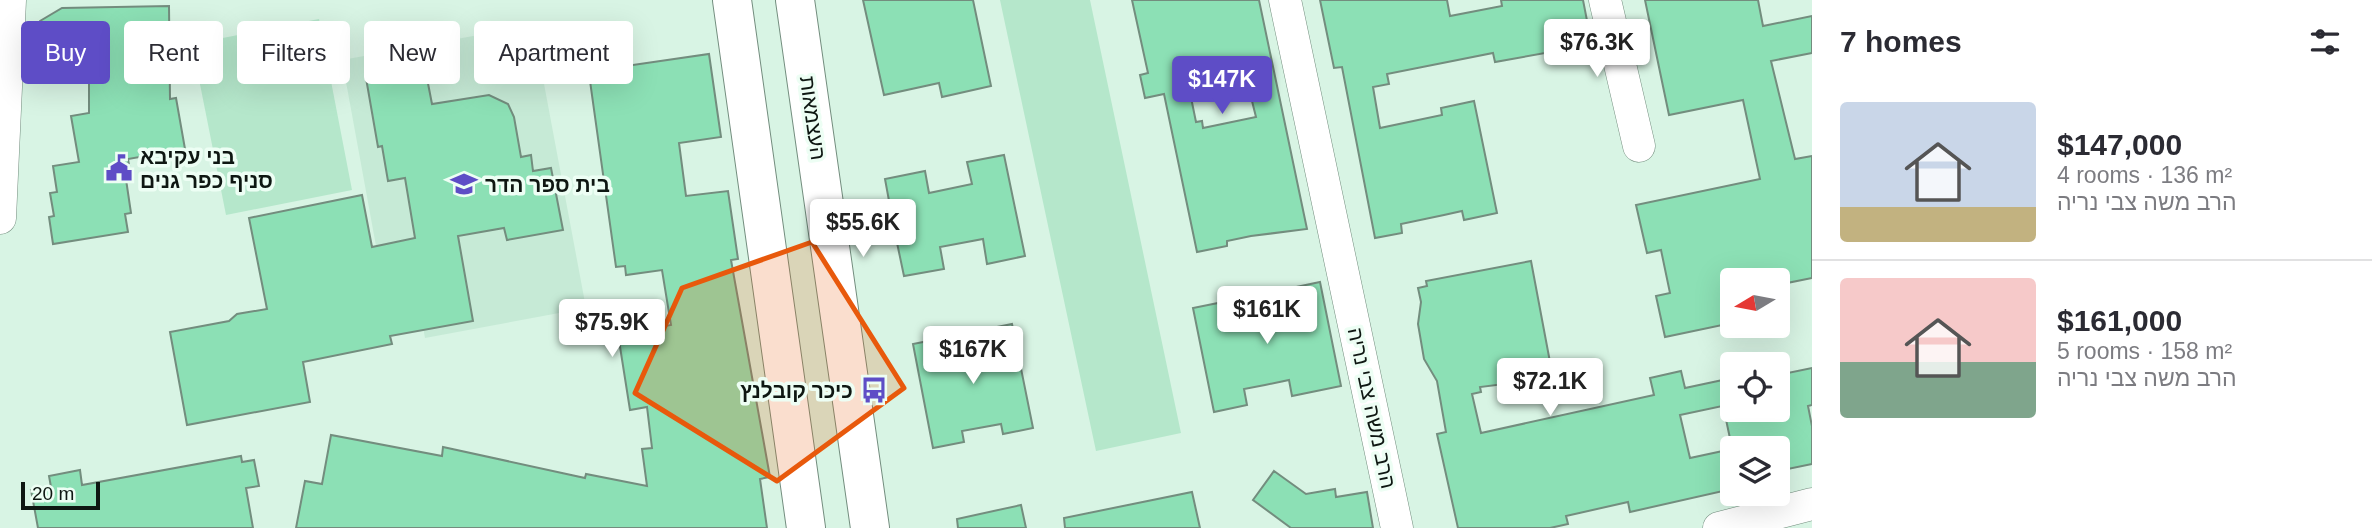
<!DOCTYPE html>
<html lang="en">
<head>
<meta charset="utf-8">
<style>
	:root { --surface:#fff; --page:#f2f2f3; --text:#2b2b33; --muted:#7c7c81; --line:#e1e1e2; --accent:#5e4dc6 }
	body { margin:0; font-family:Helvetica,"Noto Sans Hebrew",sans-serif; background:var(--page); color:var(--text); height:100vh; display:flex; flex-direction:column; font-size:26px; white-space:nowrap }
	* { box-sizing:border-box; margin:0 }
	p { font-size:23px; color:var(--muted) }
	.icon { flex:none; width:38px; height:38px; fill:none; stroke:currentColor; stroke-width:2; stroke-linecap:round; stroke-linejoin:round }
	.map { position:relative; flex:1; overflow:hidden }
	.panel { display:flex; flex-direction:column; background:var(--surface); width:560px }
	.panel>* { flex:none }
	.banner { position:absolute; left:21px; top:21px; width:665px; height:63px; display:flex; gap:14px }
	.needle { width:46px; rotate:260deg }
	.fabs { position:absolute; left:1720px; top:268px; display:grid; gap:14px }
	.fabs a { display:grid; place-items:center; width:70px; height:70px; border-radius:7px; background:var(--surface); box-shadow:0 7px 28px #0002; font-size:35px }
	.scale { position:absolute; left:21px; bottom:18px; width:79px; box-sizing:border-box; padding-left:7px; border:4px solid #0e1712; border-top:0; font-size:19px; line-height:24px; white-space:nowrap; color:#0e1712; -webkit-text-stroke:5px #edfef4; paint-order:stroke }
	.price { position:absolute; translate:-50% -60px; padding:0 16px; border-radius:7px; background:#fff; color:#222; font-size:23px; line-height:46px; filter:drop-shadow(0 2px 4px #0008) }
	.price::after { content:''; position:absolute; left:50%; top:42px; width:21px; height:16px; margin-left:-10px; background:inherit; clip-path:polygon(0 0,100% 0,50% 100%) }
	.price.current { background:var(--accent); color:#fff }
	ul { padding:0; list-style:none }
	li { display:flex; align-items:center; gap:21px; height:175px; padding:0 28px }
	li+li { border-top:2px solid var(--line) }
	li span { display:grid; place-items:center; flex:none; width:196px; height:140px; border-radius:7px; color:#555 }
	li>.icon { margin-inline-start:auto }
	span .icon { width:84px; height:84px; fill:#fffc; stroke-width:1 }
	li b { font-size:30px }
	h2 { display:flex; justify-content:space-between; align-items:center; height:84px; padding:0 28px; font-size:30px }
	.tag { padding:0 24px; border-radius:7px; background:var(--surface); box-shadow:0 7px 28px #0002; font-size:24px; line-height:63px }
	.tag.current { background:var(--accent); color:#fff }
	main { display:flex; flex:1; min-height:0 }
	.map>svg:first-child { display:block }
	.built { fill:#c6ead6 }
	.green { fill:#b5e7cb }
	.building { fill:#8ce0b5; stroke:#738d7e; stroke-width:2; fill-rule:evenodd }
	.lines { fill:none; stroke-linecap:round; stroke-linejoin:round }
	.street-casing { stroke:#738d7e; stroke-width:33 }
	.secondary-casing { stroke:#738d7e; stroke-width:40 }
	.street { stroke:#fff; stroke-width:32 }
	.secondary { stroke:#fff; stroke-width:38 }
	.marked { fill:#e8590c; fill-opacity:0.2; stroke:#e8590c; stroke-width:5; stroke-linejoin:round }
	.labels { text-anchor:middle; dominant-baseline:central; stroke-width:7; stroke-linejoin:round; paint-order:stroke }
	.street-label { font-size:21px; fill:#0e1712; stroke:#edfef4 }
	.poi-label { font-size:21px; font-weight:bold; fill:#0e1712; stroke:#edfef4; text-anchor:start }
</style>
</head>
<body>
<main>
<div class="map">
<svg width="1812" height="528" viewBox="0 0 1812 528">
	<rect width="100%" height="100%" fill="#d8f4e4"/>
	<path class="built" d="M 533,25 L 586,308 L 425,338 L 420,311 L 389,317 L 342,60 Z"/>
	<path class="green" d="M 1000,0 L 1090,0 L 1181,433 L 1096,451 Z
		M 319,19 L 352,190 L 226,215 L 192,44 Z"/>
	<path class="building" d="M 863,0 L 973,0 L 991,86 L 942,97 L 939,83 L 884,95 Z
		M 1132,0 L 1259,0 L 1307,229 L 1251,236 L 1227,241 L 1227,246 L 1197,252 L 1164,94 L 1145,98 L 1140,75 L 1148,73 ZM 1230,69 L 1231,80 L 1246,77 L 1256,117 L 1203,128 L 1202,121 L 1196,122 L 1187,78 Z
		M 1320,0 L 1447,0 L 1450,16 L 1502,6 L 1501,0 L 1583,0 L 1590,36 L 1560,41 L 1562,50 L 1495,62 L 1493,53 L 1387,74 L 1389,84 L 1373,87 L 1380,128 L 1442,115 L 1441,108 L 1474,101 L 1497,213 L 1464,220 L 1462,211 L 1444,215 L 1401,224 L 1402,233 L 1375,238 L 1342,67 L 1334,68 Z
		M 1645,0 L 1758,0 L 1763,26 L 1812,16 L 1812,53 L 1771,61 L 1795,159 L 1812,156 L 1812,278 L 1787,283 L 1786,280 L 1732,280 L 1732,323 L 1665,337 L 1656,296 L 1670,293 L 1661,250 L 1647,253 L 1636,205 L 1760,179 L 1743,100 L 1669,115 Z
		M 169,6 L 170,99 L 176,98 L 185,149 L 128,159 L 129,165 L 124,166 L 131,213 L 125,214 L 128,232 L 53,244 L 49,217 L 54,216 L 50,193 L 57,192 L 53,166 L 79,162 L 71,116 L 89,113 L 89,59 L 41,60 L 40,21 L 62,8 Z
		M 709,54 L 721,137 L 679,143 L 686,196 L 728,191 L 738,259 L 731,260 L 770,477 L 760,479 L 767,528 L 296,528 L 305,481 L 322,484 L 331,435 L 442,456 L 443,447 L 585,478 L 586,474 L 647,486 L 642,449 L 652,448 L 647,407 L 630,410 L 618,334 L 671,325 L 662,270 L 626,275 L 625,266 L 616,267 L 590,81 L 599,80 L 598,70 Z
		M 425,68 L 432,104 L 489,95 L 508,104 L 514,117 L 521,157 L 531,155 L 533,171 L 551,168 L 563,230 L 507,240 L 504,228 L 458,236 L 473,321 L 390,336 L 392,344 L 303,362 L 310,402 L 187,425 L 170,332 L 229,321 L 237,314 L 267,309 L 249,218 L 362,195 L 372,247 L 415,238 L 405,178 L 388,181 L 382,146 L 378,147 L 366,78 Z
		M 1004,155 L 1025,256 L 987,264 L 983,239 L 940,247 L 944,269 L 904,276 L 896,238 L 887,240 L 884,229 L 883,219 L 892,217 L 885,179 L 925,171 L 929,193 L 972,184 L 967,162 Z
		M 1531,261 L 1553,378 L 1480,387 L 1481,392 L 1472,394 L 1481,433 L 1654,395 L 1650,378 L 1681,371 L 1685,388 L 1732,378 L 1732,404 L 1680,415 L 1690,458 L 1732,449 L 1732,489 L 1630,512 L 1628,502 L 1566,516 L 1568,524 L 1550,528 L 1458,528 L 1437,434 L 1446,432 L 1437,381 L 1424,359 L 1418,324 L 1421,302 L 1418,288 L 1427,286 L 1426,281 Z
		M 1320,282 L 1341,386 L 1292,396 L 1289,380 L 1265,385 L 1244,389 L 1247,405 L 1214,412 L 1193,308 L 1223,302 L 1224,308 L 1279,297 L 1297,294 L 1296,287 Z
		M 1012,324 L 1033,428 L 1003,434 L 1001,424 L 962,431 L 964,442 L 933,448 L 913,344 L 943,338 L 945,348 L 984,340 L 982,330 Z
		M 1812,368 L 1812,405 L 1808,406 L 1812,426 L 1812,464 L 1778,471 L 1778,448 L 1732,448 L 1724,410 L 1778,410 L 1778,375 Z
		M 241,456 L 242,462 L 254,460 L 259,486 L 246,488 L 253,528 L 38,528 L 31,490 L 51,487 L 49,476 L 80,470 L 82,485 Z
		M 1274,471 L 1306,494 L 1335,489 L 1336,497 L 1367,492 L 1373,528 L 1291,528 L 1253,500 Z
		M 1192,492 L 1200,528 L 1065,528 L 1064,518 Z
		M 1021,505 L 1026,528 L 958,528 L 957,519 Z"/>
	<g class="lines">
		<g class="street-casing">
			<path id="street" d="M 1285,0 L 1397,528
				M 1605,0 L 1639,146
				M 0,218 L 10,0
				M 1719,528 L 1812,504"/>
		</g>
		<g class="secondary-casing">
			<path id="secondary" d="M 732,0 L 806,528
				M 795,0 L 870,528"/>
		</g>
		<use href="#street" class="street"/>
		<use href="#secondary" class="secondary"/>
	</g>
	<path class="marked" d="M 812,242 L 904,388 L 777,481 L 635,393 L 682,288 Z"/>
	<defs>
		<g id="civic-bare" transform="scale(2.1)"><path d="M-.6-6.5H3V-4.5H.6V-3L4-1V1h2V6H-6V1h2V-1L-.6-3ZM-1.2 2.5V6h2.4V2.5Z" fill="#5e4dc6" stroke="#edfef4" stroke-width="2.5" paint-order="stroke"/></g>
		<g id="school-bare" transform="scale(2.1)"><path d="M0-5L7-2L0 1L-7-2ZM-4 1L0 2.5L4 1V4Q0 6-4 4Z" fill="#5e4dc6" stroke="#edfef4" stroke-width="2.5" paint-order="stroke"/></g>
		<g id="bus-bare" transform="scale(2.1)"><path d="M-5-6H5V4H4V6H2V4H-2V6H-4V4H-5ZM-3.5-4V0h7V-4ZM-3.5 1.2v1.5H-2V1.2ZM2 1.2v1.5H3.5V1.2Z" fill="#5e4dc6" stroke="#edfef4" stroke-width="2.5" paint-order="stroke"/></g>
	</defs>
	<g fill-rule="evenodd">
		<use href="#civic-bare" x="119" y="168"/>
		<use href="#school-bare" x="464" y="184"/>
		<use href="#bus-bare" x="874" y="390"/>
	</g>
	<g class="labels">
		<g class="street-label">
			<text transform="translate(813 118) rotate(82)">העצמאות</text>
			<text transform="translate(1372 408) rotate(78)">הרב משה צבי נריה</text>
		</g>
		<g class="poi-label">
			<text x="140" y="156">בני עקיבא<tspan x="140" dy="24">סניף כפר גנים</tspan></text>
			<text x="485" y="184">בית ספר הדר</text>
			<text x="853" y="390" text-anchor="end">כיכר קובלנץ</text>
		</g>
	</g>
</svg>
<div class="fabs">
<a><svg class="needle" viewBox="-14 -14 28 28"><path d="M0-13l5 13h-10z" fill="#e53935"/><path d="M0 13l5-13h-10z" fill="#7c7c81"/></svg></a>
<a><svg class="icon" aria-label="locate" viewBox="0 0 24 24"><circle cx="12" cy="12" r="6"/><path d="M12 2v4M12 18v4M2 12h4M18 12h4"/></svg></a>
<a><svg class="icon" aria-label="layers" viewBox="0 0 24 24"><path d="M12 4l9 5-9 5-9-5zM3 14l9 5 9-5"/></svg></a>
</div>
<div class="scale">20 m</div>
<b class="price" style="left:1597px;top:79px">$76.3K</b>
<b class="price current" style="left:1222px;top:116px">$147K</b>
<b class="price" style="left:863px;top:259px">$55.6K</b>
<b class="price" style="left:1267px;top:346px">$161K</b>
<b class="price" style="left:612px;top:359px">$75.9K</b>
<b class="price" style="left:973px;top:386px">$167K</b>
<b class="price" style="left:1550px;top:418px">$72.1K</b>
<div class="banner">
<a class="tag current">Buy</a>
<a class="tag">Rent</a>
<a class="tag">Filters</a>
<a class="tag">New</a>
<a class="tag">Apartment</a>
</div>
</div>
<section class="panel">
<h2>7 homes<svg class="icon" aria-label="filters" viewBox="0 0 24 24"><path d="M4 7h16M4 17h16"/><circle cx="9" cy="7" r="2"/><circle cx="15" cy="17" r="2"/></svg></h2>
<ul>
<li><span style="background:linear-gradient(#c9d6e8 75%,#c2b280 0)"><svg class="icon" aria-label="home" viewBox="0 0 24 24"><path d="M3 11l9-7 9 7M6 9v11h12V9"/></svg></span><div><b>$147,000</b><p>4 rooms · 136 m²</p><p>הרב משה צבי נריה</p></div></li>
<li><span style="background:linear-gradient(#f6c9c9 60%,#7fa58c 0)"><svg class="icon" aria-label="home" viewBox="0 0 24 24"><path d="M3 11l9-7 9 7M6 9v11h12V9"/></svg></span><div><b>$161,000</b><p>5 rooms · 158 m²</p><p>הרב משה צבי נריה</p></div></li>
</ul>
</section>
</main>
</body>
</html>
